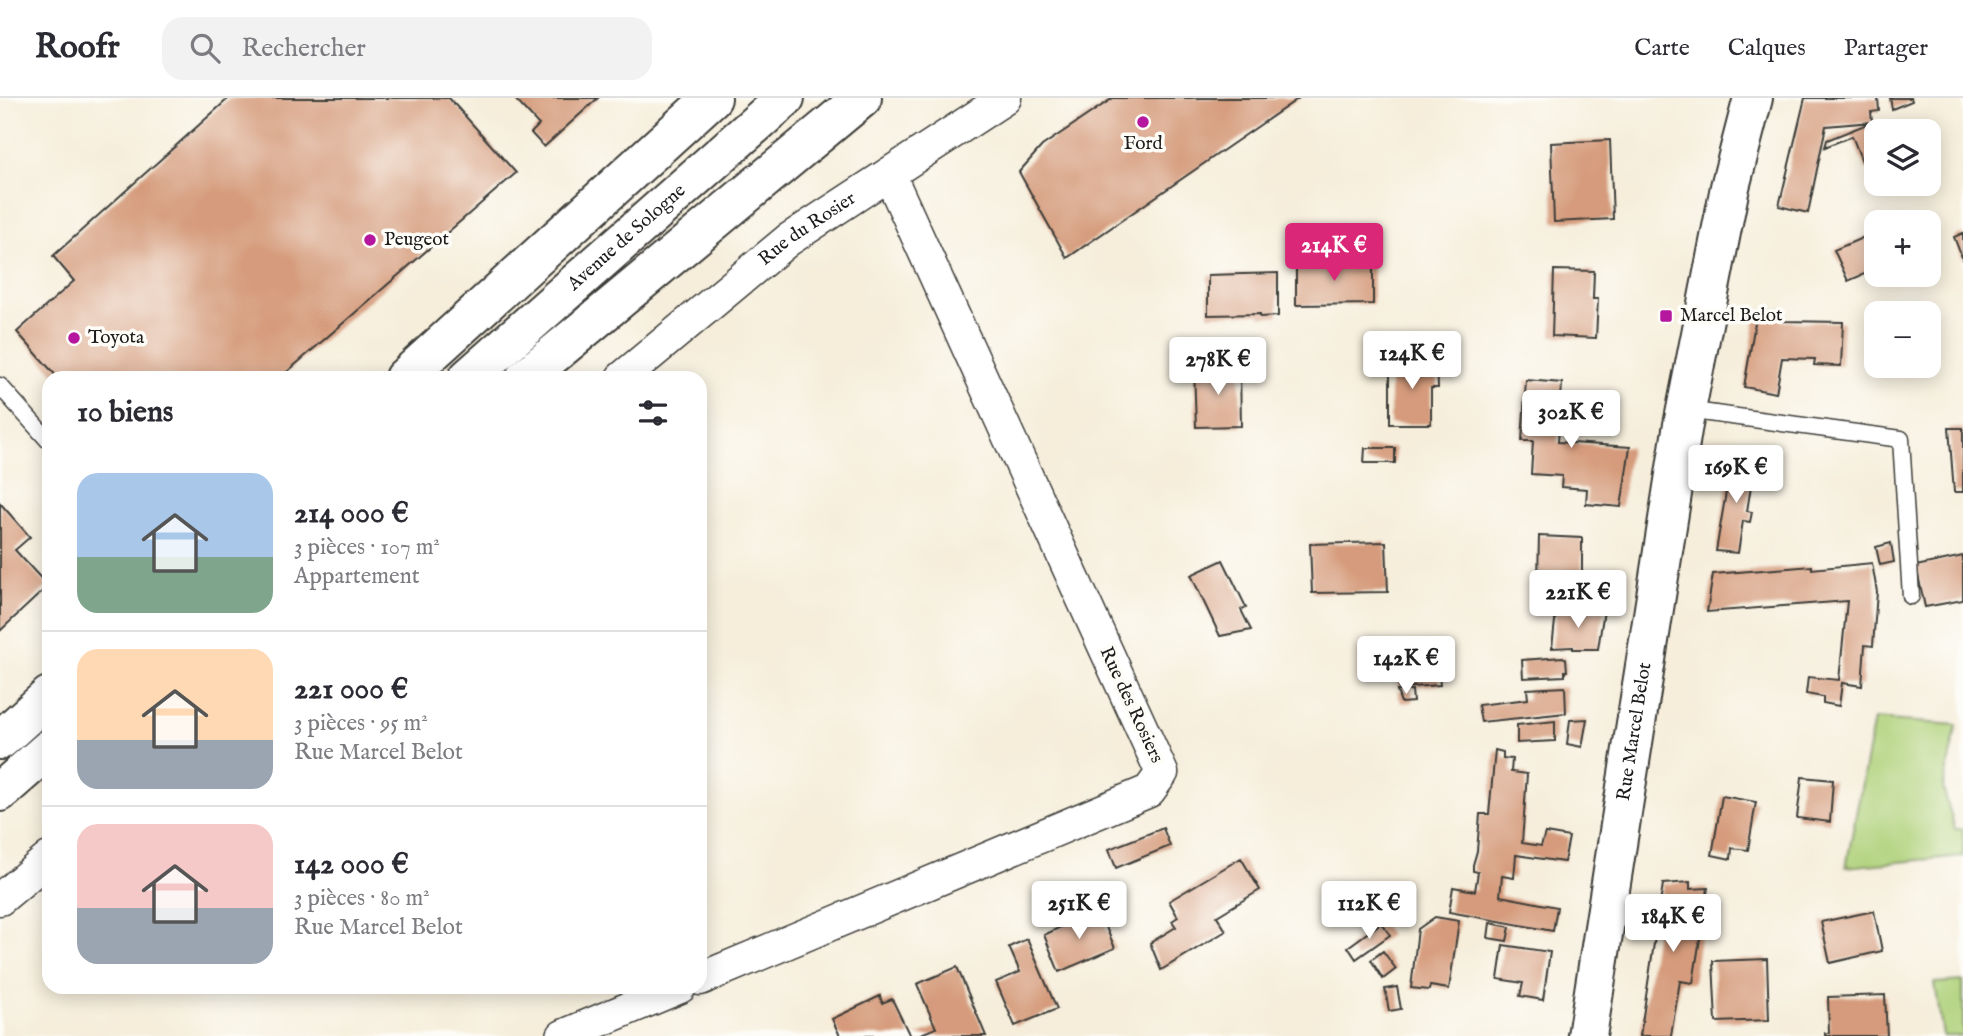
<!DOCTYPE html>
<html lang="fr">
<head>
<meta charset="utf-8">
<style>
	:root { --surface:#fff; --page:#f2f2f3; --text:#2b2b33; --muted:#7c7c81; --line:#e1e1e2; --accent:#db2777 }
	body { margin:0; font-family:"IM FELL English",serif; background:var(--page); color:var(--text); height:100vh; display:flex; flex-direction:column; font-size:26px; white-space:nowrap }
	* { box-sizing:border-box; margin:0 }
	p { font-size:23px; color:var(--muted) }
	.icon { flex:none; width:38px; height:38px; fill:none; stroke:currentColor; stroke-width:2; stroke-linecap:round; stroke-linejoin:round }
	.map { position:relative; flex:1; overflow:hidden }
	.panel { position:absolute; left:42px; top:273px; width:665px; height:623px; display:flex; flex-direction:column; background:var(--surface); border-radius:21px; box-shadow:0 4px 18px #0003 }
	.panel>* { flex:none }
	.buttons { position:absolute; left:1864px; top:21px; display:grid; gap:14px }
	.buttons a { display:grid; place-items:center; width:77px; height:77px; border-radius:14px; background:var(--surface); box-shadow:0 4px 18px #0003; font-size:35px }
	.price { position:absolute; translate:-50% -60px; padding:0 16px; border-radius:7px; background:#fff; color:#222; font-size:23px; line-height:46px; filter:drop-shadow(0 2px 4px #0008) }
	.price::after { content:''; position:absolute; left:50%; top:42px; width:21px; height:16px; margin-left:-10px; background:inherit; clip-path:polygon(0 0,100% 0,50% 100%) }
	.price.current { background:var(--accent); color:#fff }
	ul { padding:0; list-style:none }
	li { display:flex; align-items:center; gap:21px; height:175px; padding:0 35px }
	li+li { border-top:2px solid var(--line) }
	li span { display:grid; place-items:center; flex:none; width:196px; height:140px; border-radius:21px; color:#555 }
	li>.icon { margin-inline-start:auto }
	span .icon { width:84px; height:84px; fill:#fffc; stroke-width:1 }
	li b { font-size:30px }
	h2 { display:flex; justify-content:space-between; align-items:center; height:84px; padding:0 35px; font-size:30px }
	header { display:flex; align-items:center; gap:42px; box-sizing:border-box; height:98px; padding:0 35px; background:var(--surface); border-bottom:2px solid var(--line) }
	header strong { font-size:33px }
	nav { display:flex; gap:38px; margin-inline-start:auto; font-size:24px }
	.search { width:490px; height:63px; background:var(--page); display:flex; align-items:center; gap:18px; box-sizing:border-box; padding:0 24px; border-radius:21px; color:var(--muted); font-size:26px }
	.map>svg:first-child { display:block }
	.green { fill:#b0d27b; stroke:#66774c; stroke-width:2 }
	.building { fill:#d59b7b }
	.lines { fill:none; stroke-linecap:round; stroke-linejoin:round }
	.lane-casing { stroke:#3d3c39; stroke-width:19 }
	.street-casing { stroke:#3d3c39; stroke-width:35 }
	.secondary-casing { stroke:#3d3c39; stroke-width:42 }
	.primary-casing { stroke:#3d3c39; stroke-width:42 }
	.lane { stroke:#fff; stroke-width:16 }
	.street { stroke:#fff; stroke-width:32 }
	.secondary { stroke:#fff; stroke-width:38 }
	.primary { stroke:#fff; stroke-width:38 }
	.poi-dot { fill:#b5179e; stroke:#fdfcf7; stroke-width:2.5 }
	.labels { text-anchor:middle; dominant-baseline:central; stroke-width:7; stroke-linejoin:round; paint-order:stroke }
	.poi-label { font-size:19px; fill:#1c1c1c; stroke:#fdfcf7; text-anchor:start }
	.street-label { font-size:19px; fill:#1c1c1c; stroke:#fdfcf7 }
</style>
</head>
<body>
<header>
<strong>Roofr</strong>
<div class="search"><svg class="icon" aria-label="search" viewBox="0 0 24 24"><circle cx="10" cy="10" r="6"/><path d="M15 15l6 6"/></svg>Rechercher</div>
<nav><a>Carte</a><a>Calques</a><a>Partager</a></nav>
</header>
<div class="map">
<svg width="1963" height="938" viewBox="0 0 1963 938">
	<rect width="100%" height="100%" fill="#fdfcf7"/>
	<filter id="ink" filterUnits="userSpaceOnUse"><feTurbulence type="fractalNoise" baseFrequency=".0143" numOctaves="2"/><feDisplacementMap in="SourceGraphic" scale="14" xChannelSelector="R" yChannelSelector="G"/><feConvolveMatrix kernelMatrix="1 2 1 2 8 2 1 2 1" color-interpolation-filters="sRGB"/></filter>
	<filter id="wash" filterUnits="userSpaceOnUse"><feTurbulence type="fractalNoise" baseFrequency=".00686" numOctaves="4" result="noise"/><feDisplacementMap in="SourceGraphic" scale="28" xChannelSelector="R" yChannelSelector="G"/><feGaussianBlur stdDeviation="1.57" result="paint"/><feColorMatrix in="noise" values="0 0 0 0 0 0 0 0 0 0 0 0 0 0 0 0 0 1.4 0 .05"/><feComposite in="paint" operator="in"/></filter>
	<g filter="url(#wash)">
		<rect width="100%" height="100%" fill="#f6eedb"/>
		<path class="green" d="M 1874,621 L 1957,627 L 1943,690 L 1955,731 L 1963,731 L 1963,758 L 1846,769 Z
			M 1963,883 L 1963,938 L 1943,938 L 1935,885 Z"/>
		<g id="blocks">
			<path class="building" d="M 229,0 L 449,0 L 516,75 L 280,280 L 58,280 L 17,234 L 74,183 L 53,158 Z
				M 514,0 L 598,0 L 544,49 L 531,35 L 539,27 Z
				M 1113,0 L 1299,0 L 1067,160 L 1019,74 L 1042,48 Z
				M 1805,0 L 1878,0 L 1879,13 L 1871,14 L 1872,24 L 1826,28 L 1808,115 L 1779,108 Z
				M 1890,0 L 1911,0 L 1912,3 L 1892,11 Z
				M 1872,24 L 1876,35 L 1876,67 L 1865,71 L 1852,38 L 1825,49 L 1827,42 Z
				M 1610,42 L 1613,121 L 1554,124 L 1551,45 Z
				M 1876,134 L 1876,175 L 1871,178 L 1869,174 L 1848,183 L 1834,152 Z
				M 1963,135 L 1963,162 L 1954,139 Z
				M 1373,163 L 1373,206 L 1296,207 L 1296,164 Z
				M 1554,172 L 1594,173 L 1593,201 L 1598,201 L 1596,240 L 1552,238 Z
				M 1278,175 L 1278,218 L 1260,219 L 1260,216 L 1208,217 L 1208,177 Z
				M 1757,213 L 1781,214 L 1781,223 L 1843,224 L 1841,268 L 1814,267 L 1815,261 L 1782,260 L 1776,295 L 1744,289 Z
				M 1390,263 L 1437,263 L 1438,290 L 1431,290 L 1431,326 L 1390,326 Z
				M 1240,269 L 1241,328 L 1196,329 L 1194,270 Z
				M 1526,282 L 1562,285 L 1558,344 L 1630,349 L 1621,409 L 1586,406 L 1587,391 L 1561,389 L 1562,378 L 1531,376 L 1533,343 L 1522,343 Z
				M 1949,330 L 1963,330 L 1963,394 L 1954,394 Z
				M 1365,350 L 1395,350 L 1395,365 L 1364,365 Z
				M 1732,359 L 1755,363 L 1747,413 L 1752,414 L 1750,424 L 1743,423 L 1738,455 L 1716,453 Z
				M 0,405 L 30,439 L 15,452 L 48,488 L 0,533 Z
				M 1539,438 L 1582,440 L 1582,483 L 1538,482 Z
				M 1386,444 L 1388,494 L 1312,495 L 1310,446 Z
				M 1891,445 L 1894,464 L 1880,467 L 1876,449 Z
				M 1963,458 L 1963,502 L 1925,509 L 1916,468 Z
				M 1223,462 L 1246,509 L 1241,512 L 1251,532 L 1220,538 L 1191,477 Z
				M 1872,465 L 1877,494 L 1873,548 L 1865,547 L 1862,588 L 1842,585 L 1839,608 L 1823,605 L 1823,599 L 1806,596 L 1808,579 L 1839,582 L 1847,503 L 1707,514 L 1713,476 L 1812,468 L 1812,471 Z
				M 1604,512 L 1598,551 L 1573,551 L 1573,549 L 1552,550 L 1556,514 Z
				M 1563,559 L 1566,561 L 1567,573 L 1565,573 L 1565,578 L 1523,580 L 1522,562 Z
				M 1438,566 L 1440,587 L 1399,590 L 1397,570 Z
				M 1565,589 L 1566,615 L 1481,624 L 1478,607 L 1528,601 L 1527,591 Z
				M 1412,592 L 1413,604 L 1401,605 L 1397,593 Z
				M 1587,621 L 1582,649 L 1567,646 L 1570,622 Z
				M 1555,623 L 1555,643 L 1517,645 L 1517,627 Z
				M 1495,652 L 1503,654 L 1503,660 L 1512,661 L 1511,674 L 1527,676 L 1522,745 L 1541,748 L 1545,735 L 1569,739 L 1564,764 L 1516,757 L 1514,780 L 1502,778 L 1500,798 L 1557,809 L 1553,833 L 1449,814 L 1453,789 L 1475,793 L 1478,774 L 1473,773 L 1473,767 L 1477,753 L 1480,716 L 1489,716 Z
				M 1802,679 L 1833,682 L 1830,724 L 1797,720 Z
				M 1722,698 L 1756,704 L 1748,752 L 1732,750 L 1731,761 L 1712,757 Z
				M 1163,730 L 1170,748 L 1116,770 L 1109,751 Z
				M 1241,760 L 1260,792 L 1217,818 L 1226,833 L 1161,872 L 1150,845 L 1176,829 L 1172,823 L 1178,819 L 1169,803 Z
				M 1690,784 L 1690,791 L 1708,790 L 1693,885 L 1680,883 L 1671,938 L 1640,938 L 1663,786 Z
				M 1098,811 L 1115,850 L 1059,874 L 1044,837 Z
				M 1874,813 L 1882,853 L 1830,865 L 1821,824 Z
				M 1435,819 L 1459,823 L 1449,891 L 1430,888 L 1429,892 L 1411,890 L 1418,831 Z
				M 1381,825 L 1390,837 L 1356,861 L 1348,849 Z
				M 1490,825 L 1510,829 L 1507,843 L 1488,840 Z
				M 1027,841 L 1057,911 L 1015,928 L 996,884 L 1020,874 L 1009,849 Z
				M 1503,847 L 1550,854 L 1543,902 L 1520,898 L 1523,885 L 1498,881 Z
				M 1383,853 L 1396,871 L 1383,881 L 1371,862 Z
				M 1767,861 L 1769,922 L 1716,924 L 1713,863 Z
				M 957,869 L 986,938 L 916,938 L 936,930 L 917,886 Z
				M 1397,889 L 1401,911 L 1389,913 L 1385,891 Z
				M 1885,897 L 1887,938 L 1825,938 L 1825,935 L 1829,935 L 1828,899 Z
				M 880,898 L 882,905 L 892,901 L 910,938 L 840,938 L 832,921 Z"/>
		</g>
	</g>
	<g filter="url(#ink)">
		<use href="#blocks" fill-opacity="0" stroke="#3d3c39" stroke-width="2"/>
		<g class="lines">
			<g class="lane-casing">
				<path id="lane" d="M 0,288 L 49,343
					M 1686,312 L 1901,341 L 1911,498"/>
			</g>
			<g class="street-casing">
				<g id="street">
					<path id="s1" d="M 622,280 L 788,142 L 1005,0"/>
					<path d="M 0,801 L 49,760"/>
					<path d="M 700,881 L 1149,693 L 1162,675 L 889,76"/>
					<path d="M 563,938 L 680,889"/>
				</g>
			</g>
			<g class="secondary-casing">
				<g id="secondary">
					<path id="s2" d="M 1587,938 L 1682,332 L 1730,89 L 1753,0"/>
				</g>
			</g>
			<g class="primary-casing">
				<g id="primary">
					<path d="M 404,280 L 712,0"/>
					<path id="s3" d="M 468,280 L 785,0"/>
					<path d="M 525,280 L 862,0"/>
					<path d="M 0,642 L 49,598"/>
					<path d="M 0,694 L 49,651"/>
				</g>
			</g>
			<use href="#lane" class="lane"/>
			<use href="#street" class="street"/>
			<use href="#secondary" class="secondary"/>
			<use href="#primary" class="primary"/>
		</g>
	</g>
	<g class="poi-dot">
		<circle cx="1143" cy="24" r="7"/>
		<circle cx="370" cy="142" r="7"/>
		<rect x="1659" y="211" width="14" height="14" rx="3.5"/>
		<circle cx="74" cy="240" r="7"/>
	</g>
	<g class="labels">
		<g class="poi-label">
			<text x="1143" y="46" text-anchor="middle">Ford</text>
			<text x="384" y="142">Peugeot</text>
			<text x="1680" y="218">Marcel Belot</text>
			<text x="88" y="240">Toyota</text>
		</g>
		<g class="street-label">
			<text stroke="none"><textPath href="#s1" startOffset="238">Rue du Rosier</textPath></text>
			<text stroke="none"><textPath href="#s3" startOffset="212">Avenue de Sologne</textPath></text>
			<text transform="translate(1131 607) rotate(65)">Rue des Rosiers</text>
			<text stroke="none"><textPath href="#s2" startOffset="308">Rue Marcel Belot</textPath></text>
		</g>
	</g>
</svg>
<div class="buttons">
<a><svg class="icon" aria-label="layers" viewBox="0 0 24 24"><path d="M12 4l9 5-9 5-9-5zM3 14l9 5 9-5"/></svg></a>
<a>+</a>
<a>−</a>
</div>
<b class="price current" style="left:1334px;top:185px">214K €</b>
<b class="price" style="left:1412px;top:293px">124K €</b>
<b class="price" style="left:1218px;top:299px">278K €</b>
<b class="price" style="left:1571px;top:352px">302K €</b>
<b class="price" style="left:1736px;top:407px">169K €</b>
<b class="price" style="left:1578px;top:532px">221K €</b>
<b class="price" style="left:1406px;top:598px">142K €</b>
<b class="price" style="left:1079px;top:843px">251K €</b>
<b class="price" style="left:1369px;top:843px">112K €</b>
<b class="price" style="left:1673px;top:856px">184K €</b>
<section class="panel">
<h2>10 biens<svg class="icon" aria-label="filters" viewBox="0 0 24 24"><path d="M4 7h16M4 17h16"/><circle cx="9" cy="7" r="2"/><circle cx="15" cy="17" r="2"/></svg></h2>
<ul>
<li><span style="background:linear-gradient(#a9c7e8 60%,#7fa58c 0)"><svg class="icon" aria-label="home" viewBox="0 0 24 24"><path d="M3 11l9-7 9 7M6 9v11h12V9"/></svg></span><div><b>214 000 €</b><p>3 pièces · 107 m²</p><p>Appartement</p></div></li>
<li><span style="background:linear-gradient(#ffd9b3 65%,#9aa5b1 0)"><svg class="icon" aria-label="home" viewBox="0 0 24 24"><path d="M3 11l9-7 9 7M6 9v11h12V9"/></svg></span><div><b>221 000 €</b><p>3 pièces · 95 m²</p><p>Rue Marcel Belot</p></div></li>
<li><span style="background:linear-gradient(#f6c9c9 60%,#9aa5b1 0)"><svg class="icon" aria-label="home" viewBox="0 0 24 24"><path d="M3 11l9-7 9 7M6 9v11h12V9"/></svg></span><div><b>142 000 €</b><p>3 pièces · 80 m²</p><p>Rue Marcel Belot</p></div></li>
</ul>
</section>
</div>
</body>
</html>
